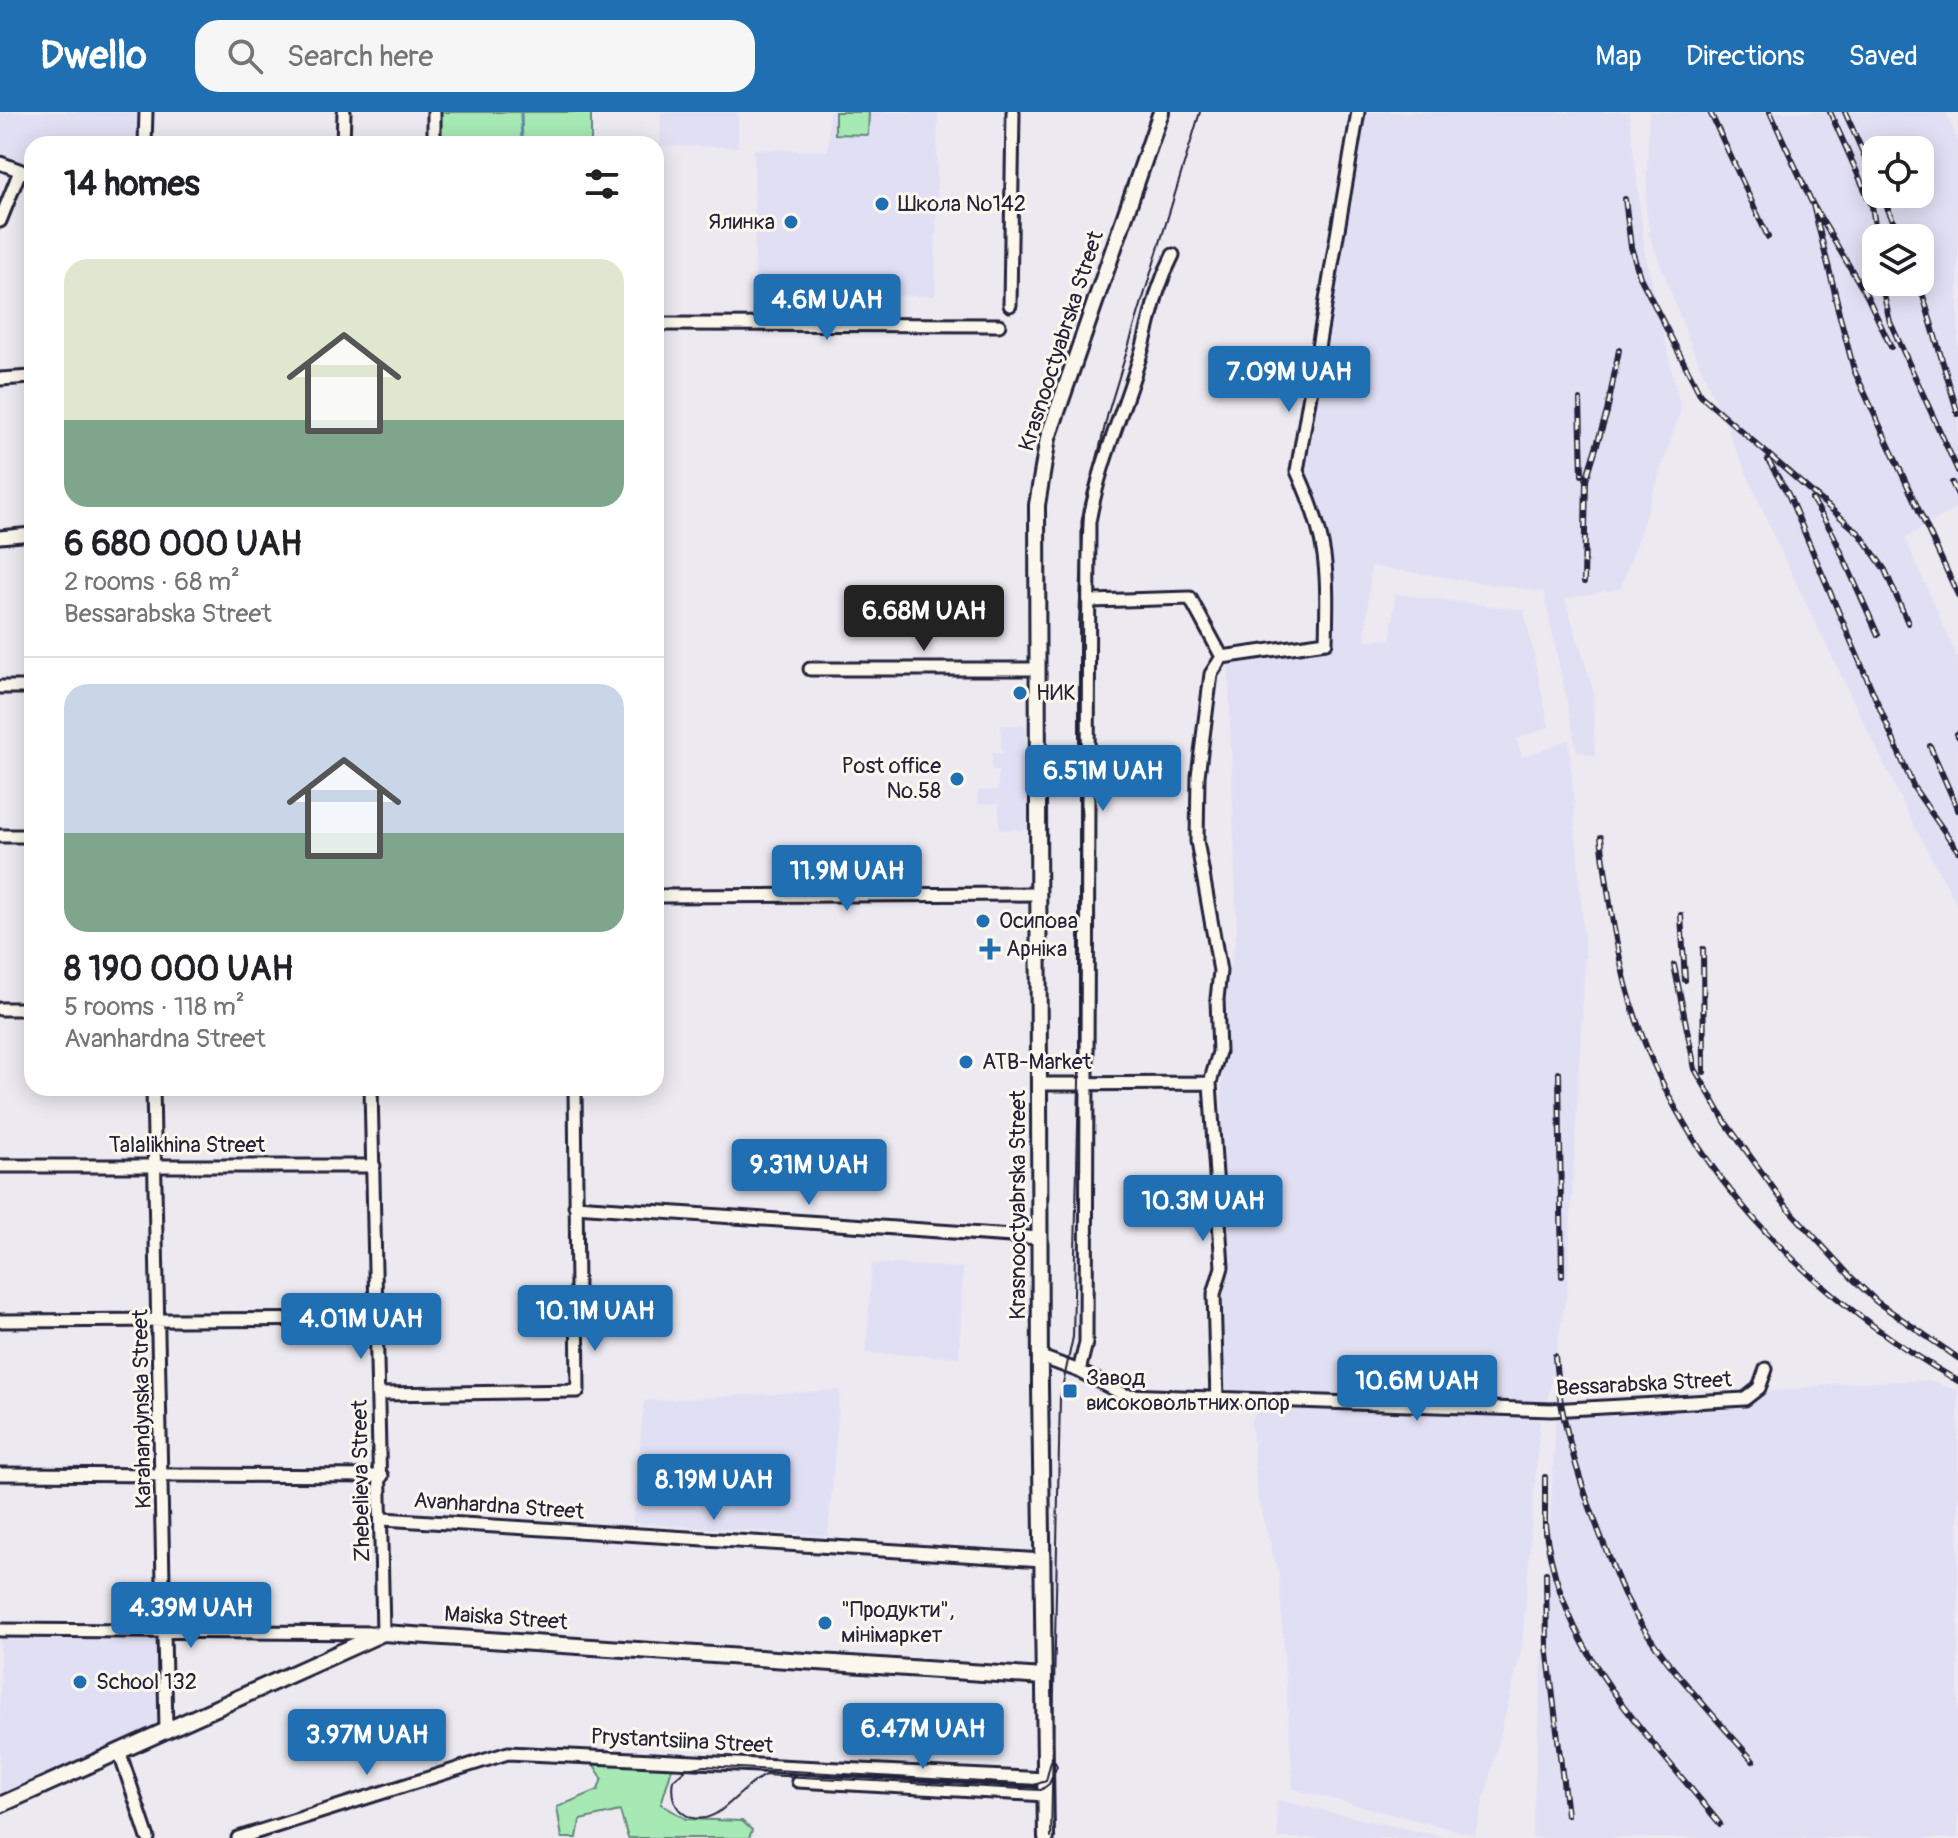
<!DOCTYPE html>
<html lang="en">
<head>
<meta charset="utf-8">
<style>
	:root { --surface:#fff; --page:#f6f6f6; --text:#202124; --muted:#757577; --line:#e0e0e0; --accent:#1f6fb2 }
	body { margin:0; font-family:Pangolin,sans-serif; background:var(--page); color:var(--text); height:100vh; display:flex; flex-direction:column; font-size:30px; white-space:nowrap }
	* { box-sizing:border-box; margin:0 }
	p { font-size:26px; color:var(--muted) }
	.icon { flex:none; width:44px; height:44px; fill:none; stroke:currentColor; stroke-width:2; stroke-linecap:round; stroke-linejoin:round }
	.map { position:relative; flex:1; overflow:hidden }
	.panel { position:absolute; left:24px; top:24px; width:640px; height:960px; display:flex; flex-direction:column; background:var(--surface); border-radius:24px; box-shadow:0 4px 20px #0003 }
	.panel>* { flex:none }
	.tools { position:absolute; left:1862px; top:24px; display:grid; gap:16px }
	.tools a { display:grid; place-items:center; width:72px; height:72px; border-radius:16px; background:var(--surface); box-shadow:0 4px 20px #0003; font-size:40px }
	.price { position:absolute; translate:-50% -68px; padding:0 18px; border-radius:8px; background:var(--accent); color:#fff; font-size:26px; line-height:52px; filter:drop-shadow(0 2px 4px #0008) }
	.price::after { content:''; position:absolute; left:50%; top:48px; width:24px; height:18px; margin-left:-12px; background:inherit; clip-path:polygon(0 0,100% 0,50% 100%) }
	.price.active { background:#222; color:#fff }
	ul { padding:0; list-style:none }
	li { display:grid; align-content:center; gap:16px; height:424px; padding:0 40px }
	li+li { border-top:2px solid var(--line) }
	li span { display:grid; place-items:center; height:248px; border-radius:24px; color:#555 }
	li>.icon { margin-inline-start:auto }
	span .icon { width:144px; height:144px; fill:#fffc; stroke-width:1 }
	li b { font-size:34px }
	h2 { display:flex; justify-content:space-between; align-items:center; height:96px; padding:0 40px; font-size:34px }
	header { display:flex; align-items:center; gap:48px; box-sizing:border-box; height:112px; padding:0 40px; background:var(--accent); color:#fff }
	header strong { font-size:38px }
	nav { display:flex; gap:44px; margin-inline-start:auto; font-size:28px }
	.search { width:560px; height:72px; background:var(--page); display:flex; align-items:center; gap:20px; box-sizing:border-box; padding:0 28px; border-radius:24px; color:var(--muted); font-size:30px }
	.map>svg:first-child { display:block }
	.built { fill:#e1dff4; fill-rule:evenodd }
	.green { fill:#a6e9b4; stroke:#648678; stroke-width:2 }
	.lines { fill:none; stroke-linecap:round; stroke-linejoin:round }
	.stream { stroke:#638aa7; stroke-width:3 }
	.street-casing { stroke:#22223b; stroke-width:17 }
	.secondary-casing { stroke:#22223b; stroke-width:20 }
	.street { stroke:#fbf7ec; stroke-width:11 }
	.secondary { stroke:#fbf7ec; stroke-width:14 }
	.tram { stroke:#22223b; stroke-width:2 }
	.rail-casing { stroke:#22223b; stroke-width:6 }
	.rail { stroke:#fbf7ec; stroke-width:3; stroke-dasharray:9; stroke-linecap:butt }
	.poi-dot { fill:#1f6fb2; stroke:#fbf7ec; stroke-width:3 }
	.labels { text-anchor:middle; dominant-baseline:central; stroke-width:6; stroke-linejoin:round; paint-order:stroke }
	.poi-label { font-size:22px; fill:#22223b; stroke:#fbf7ec; text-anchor:start }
	.street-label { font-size:22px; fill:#22223b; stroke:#fbf7ec }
</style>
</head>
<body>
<header>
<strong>Dwello</strong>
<div class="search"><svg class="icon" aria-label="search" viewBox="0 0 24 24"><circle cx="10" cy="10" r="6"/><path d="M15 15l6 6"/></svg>Search here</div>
<nav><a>Map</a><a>Directions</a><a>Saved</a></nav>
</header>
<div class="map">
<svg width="1958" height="1726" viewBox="0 0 1958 1726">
	<rect width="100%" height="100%" fill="#ece9f1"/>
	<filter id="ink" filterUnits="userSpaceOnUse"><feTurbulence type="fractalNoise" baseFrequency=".0125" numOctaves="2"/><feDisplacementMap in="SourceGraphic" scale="16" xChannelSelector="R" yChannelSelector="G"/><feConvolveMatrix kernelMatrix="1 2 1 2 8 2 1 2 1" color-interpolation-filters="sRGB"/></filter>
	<g filter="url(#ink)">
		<path class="built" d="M 0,0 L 140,0 L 139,32 L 32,32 L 32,59 L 0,47 Z
			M 661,0 L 738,0 L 738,35 L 660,34 Z
			M 829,0 L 938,0 L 935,184 L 755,182 L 754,37 L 828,39 Z
			M 1363,0 L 1629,0 L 1645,141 L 1681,298 L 1621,476 L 1565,487 L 1593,577 L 1595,644 L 1577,639 L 1544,480 L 1371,454 L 1365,528 L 1391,527 L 1395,482 L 1524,498 L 1549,615 L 1516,627 L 1522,645 L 1569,628 L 1585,845 L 1567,1177 L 1547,1293 L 1223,1283 L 1222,894 L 1237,819 L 1228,542 L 1332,527 L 1333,452 L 1323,401 L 1303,357 Z
			M 1649,0 L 1946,0 L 1958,30 L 1958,395 L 1905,426 L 1958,547 L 1958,794 L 1913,712 L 1777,431 L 1688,226 L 1650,124 L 1646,98 ZM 1876,38 L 1920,38 L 1920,82 L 1876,82 ZM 1876,126 L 1920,126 L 1920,170 L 1876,170 Z
			M 1001,613 L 1026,613 L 1028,717 L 999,718 L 999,691 L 978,692 L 978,679 L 998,678 L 998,659 L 992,658 L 992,641 L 1002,641 Z
			M 872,1151 L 963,1156 L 959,1245 L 866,1241 Z
			M 1929,1268 L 1958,1279 L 1958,1726 L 1532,1726 L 1556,1305 L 1845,1271 Z
			M 840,1278 L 828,1424 L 633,1411 L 644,1289 Z
			M 1259,1296 L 1540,1306 L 1522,1536 L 1475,1723 L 1293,1677 L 1279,1463 L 1258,1389 L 1251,1309 Z
			M 0,1526 L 160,1526 L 161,1614 L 0,1685 Z
			M 1276,1688 L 1442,1725 L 1442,1726 L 1278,1726 Z"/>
		<path class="green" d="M 440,0 L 591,0 L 591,32 L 439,32 Z
			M 835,0 L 869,0 L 868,23 L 835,22 Z
			M 591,1648 L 673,1653 L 661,1692 L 686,1707 L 742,1709 L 752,1718 L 749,1726 L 628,1726 L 620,1699 L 580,1708 L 577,1726 L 562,1726 L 557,1695 L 598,1678 L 602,1666 Z"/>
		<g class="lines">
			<path class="stream" d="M 521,0 L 522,32"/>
			<g class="street-casing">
				<path id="street" d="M 434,0 L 434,32
					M 145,32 L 146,0
					M 343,32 L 344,0
					M 0,51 L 32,63
					M 0,109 L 20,59
					M 1010,193 L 1013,0
					M 656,212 L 999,213
					M 0,267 L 32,265
					M 0,425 L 32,422
					M 1222,545 L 1326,530 C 1328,457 1328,427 1297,359 L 1358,0
					M 810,557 L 1037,557
					M 0,575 L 32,575
					M 0,724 L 32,724
					M 656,784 L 1038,782
					M 0,897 L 32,897
					M 1210,971 L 1222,1155 L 1214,1182 L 1217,1288
					M 1039,972 L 1210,971 L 1219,940 L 1217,887 L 1220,859 L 1197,729 L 1198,664 L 1211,562 L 1222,545 L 1190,486 L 1091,489
					M 153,976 L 166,1618
					M 0,1054 L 374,1054
					M 575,1094 L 1040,1126
					M 0,1209 L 377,1207
					M 1041,1245 L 1079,1259 L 1125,1283 L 1551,1298 L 1745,1287 L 1759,1276 L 1766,1257
					M 1079,1259 L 1086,1231 L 1089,410 C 1100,347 1127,292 1144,231 C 1153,197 1156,176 1173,143
					M 380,1282 L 578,1279 L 575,976
					M 0,1362 L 382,1364
					M 383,1407 L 1043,1448
					M 0,1518 L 383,1521 L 371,976
					M 119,1639 L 148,1726
					M 798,1669 L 1046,1683
					M 238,1726 L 508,1641 L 1046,1667"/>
			</g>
			<g class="secondary-casing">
				<path id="secondary" d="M 0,1693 L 383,1521 L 1044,1565
					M 1046,1726 L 1040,1274 L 1037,393 L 1048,326 L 1161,0"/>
			</g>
			<use href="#street" class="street"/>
			<use href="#secondary" class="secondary"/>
			<path class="tram" d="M 1052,1645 L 1057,1654 L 1049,1672 L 1041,1678 L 765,1663 C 747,1673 736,1687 720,1699 C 694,1718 667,1699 673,1668 L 686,1657 L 705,1654 L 1034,1673 L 1046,1669 Z
				M 1051,1726 L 1060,1286 L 1073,1225 L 1079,971 L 1079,510 L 1084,401 L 1108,301 L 1200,0"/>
			<g class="rail-casing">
				<path id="rail" d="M 1710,0 L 1768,125
					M 1770,0 L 1813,93 L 1867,184 L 1891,235
					M 1830,0 L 1872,94 L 1877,126
					M 1845,0 L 1876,70
					M 1881,82 L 1901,126
					M 1625,87 L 1631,135 L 1640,165 L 1701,284 L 1860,422 L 1885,458 L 1908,511
					M 1813,93 L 1838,193
					M 1881,170 L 1890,210 L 1958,359
					M 1919,170 L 1958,302
					M 1835,186 L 1854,258 L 1958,483
					M 1580,288 L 1582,363
					M 1768,348 L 1788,382 L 1914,676 L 1958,739
					M 1952,371 L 1958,383
					M 1812,387 L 1833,422 L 1878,523
					M 1584,470 L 1586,368 L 1607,300 L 1619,238
					M 1957,622 L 1958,624
					M 1930,634 L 1958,698
					M 1601,725 C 1609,791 1618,858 1641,921 C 1699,1076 1818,1188 1958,1269
					M 1681,803 L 1685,868
					M 1703,837 L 1704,960
					M 1674,853 L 1695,957 L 1726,1011 L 1787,1095 L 1851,1165 L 1877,1190 L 1958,1246
					M 1559,961 L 1562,1164
					M 1555,1244 C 1561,1327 1592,1405 1624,1482 C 1654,1543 1709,1597 1753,1649
					M 1545,1365 L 1545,1421
					M 1545,1412 C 1559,1539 1644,1617 1720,1712
					M 1546,1461 L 1547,1534 L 1567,1703"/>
			</g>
			<use href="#rail" class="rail"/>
		</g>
	</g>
	<g class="poi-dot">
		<circle cx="882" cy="92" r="8"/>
		<circle cx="791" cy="110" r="8"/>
		<circle cx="1020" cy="581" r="8"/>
		<circle cx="957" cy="667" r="8"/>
		<circle cx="983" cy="809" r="8"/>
		<path d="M986 825h8v8h8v8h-8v8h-8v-8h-8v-8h8z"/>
		<circle cx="966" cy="950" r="8"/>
		<rect x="1062" y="1271" width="16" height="16" rx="4"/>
		<circle cx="825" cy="1511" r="8"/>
		<circle cx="80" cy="1570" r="8"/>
	</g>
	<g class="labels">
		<g class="poi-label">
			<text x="898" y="92">Школа №142</text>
			<text x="775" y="110" text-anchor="end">Ялинка</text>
			<text x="1036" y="581">НИК</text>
			<text x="941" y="654" text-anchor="end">Post office<tspan x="941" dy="25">No.58</tspan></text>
			<text x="999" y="809">Осипова</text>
			<text x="1006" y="837">Арніка</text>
			<text x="982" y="950">ATB-Market</text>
			<text x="1086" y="1266">Завод<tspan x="1086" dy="25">високовольтних опор</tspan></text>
			<text x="841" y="1498">"Продукти",<tspan x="841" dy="25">мінімаркет</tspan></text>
			<text x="96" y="1570">School 132</text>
		</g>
		<g class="street-label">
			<text transform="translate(1061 229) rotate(-72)">Krasnooctyabrska Street</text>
			<text x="187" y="1033">Talalikhina Street</text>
			<text transform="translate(1018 1093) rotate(-90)">Krasnooctyabrska Street</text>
			<text transform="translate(1644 1272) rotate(-3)">Bessarabska Street</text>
			<text transform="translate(142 1297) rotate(-91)">Karahandynska Street</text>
			<text transform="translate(361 1369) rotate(-91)">Zhebelieva Street</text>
			<text transform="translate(499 1394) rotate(4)">Avanhardna Street</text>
			<text transform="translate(506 1506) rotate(4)">Maiska Street</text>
			<text transform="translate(682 1629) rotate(3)">Prystantsiina Street</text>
		</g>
	</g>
</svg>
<div class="tools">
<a><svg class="icon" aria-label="locate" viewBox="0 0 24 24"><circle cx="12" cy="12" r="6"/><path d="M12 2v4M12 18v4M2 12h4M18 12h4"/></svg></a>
<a><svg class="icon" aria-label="layers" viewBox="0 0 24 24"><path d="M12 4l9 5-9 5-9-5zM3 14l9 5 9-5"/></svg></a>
</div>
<b class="price" style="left:827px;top:230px">4.6M UAH</b>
<b class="price" style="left:1289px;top:302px">7.09M UAH</b>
<b class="price active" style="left:924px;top:541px">6.68M UAH</b>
<b class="price" style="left:1103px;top:701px">6.51M UAH</b>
<b class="price" style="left:847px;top:801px">11.9M UAH</b>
<b class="price" style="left:809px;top:1095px">9.31M UAH</b>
<b class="price" style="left:1203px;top:1131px">10.3M UAH</b>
<b class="price" style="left:595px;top:1241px">10.1M UAH</b>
<b class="price" style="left:361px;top:1249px">4.01M UAH</b>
<b class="price" style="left:1417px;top:1311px">10.6M UAH</b>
<b class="price" style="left:714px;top:1410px">8.19M UAH</b>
<b class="price" style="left:191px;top:1538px">4.39M UAH</b>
<b class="price" style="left:923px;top:1659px">6.47M UAH</b>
<b class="price" style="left:367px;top:1665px">3.97M UAH</b>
<section class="panel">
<h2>14 homes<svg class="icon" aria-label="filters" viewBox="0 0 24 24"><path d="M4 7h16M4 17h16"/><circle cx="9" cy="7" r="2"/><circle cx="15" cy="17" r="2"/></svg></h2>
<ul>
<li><span style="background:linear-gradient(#dfe7d0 65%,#7fa58c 0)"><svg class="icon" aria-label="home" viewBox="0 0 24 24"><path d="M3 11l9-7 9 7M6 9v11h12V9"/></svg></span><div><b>6 680 000 UAH</b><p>2 rooms · 68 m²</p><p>Bessarabska Street</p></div></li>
<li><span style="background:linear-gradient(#c9d6e8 60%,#7fa58c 0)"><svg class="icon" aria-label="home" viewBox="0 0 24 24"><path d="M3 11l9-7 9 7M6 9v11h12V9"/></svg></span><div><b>8 190 000 UAH</b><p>5 rooms · 118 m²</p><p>Avanhardna Street</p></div></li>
</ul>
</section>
</div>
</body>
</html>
